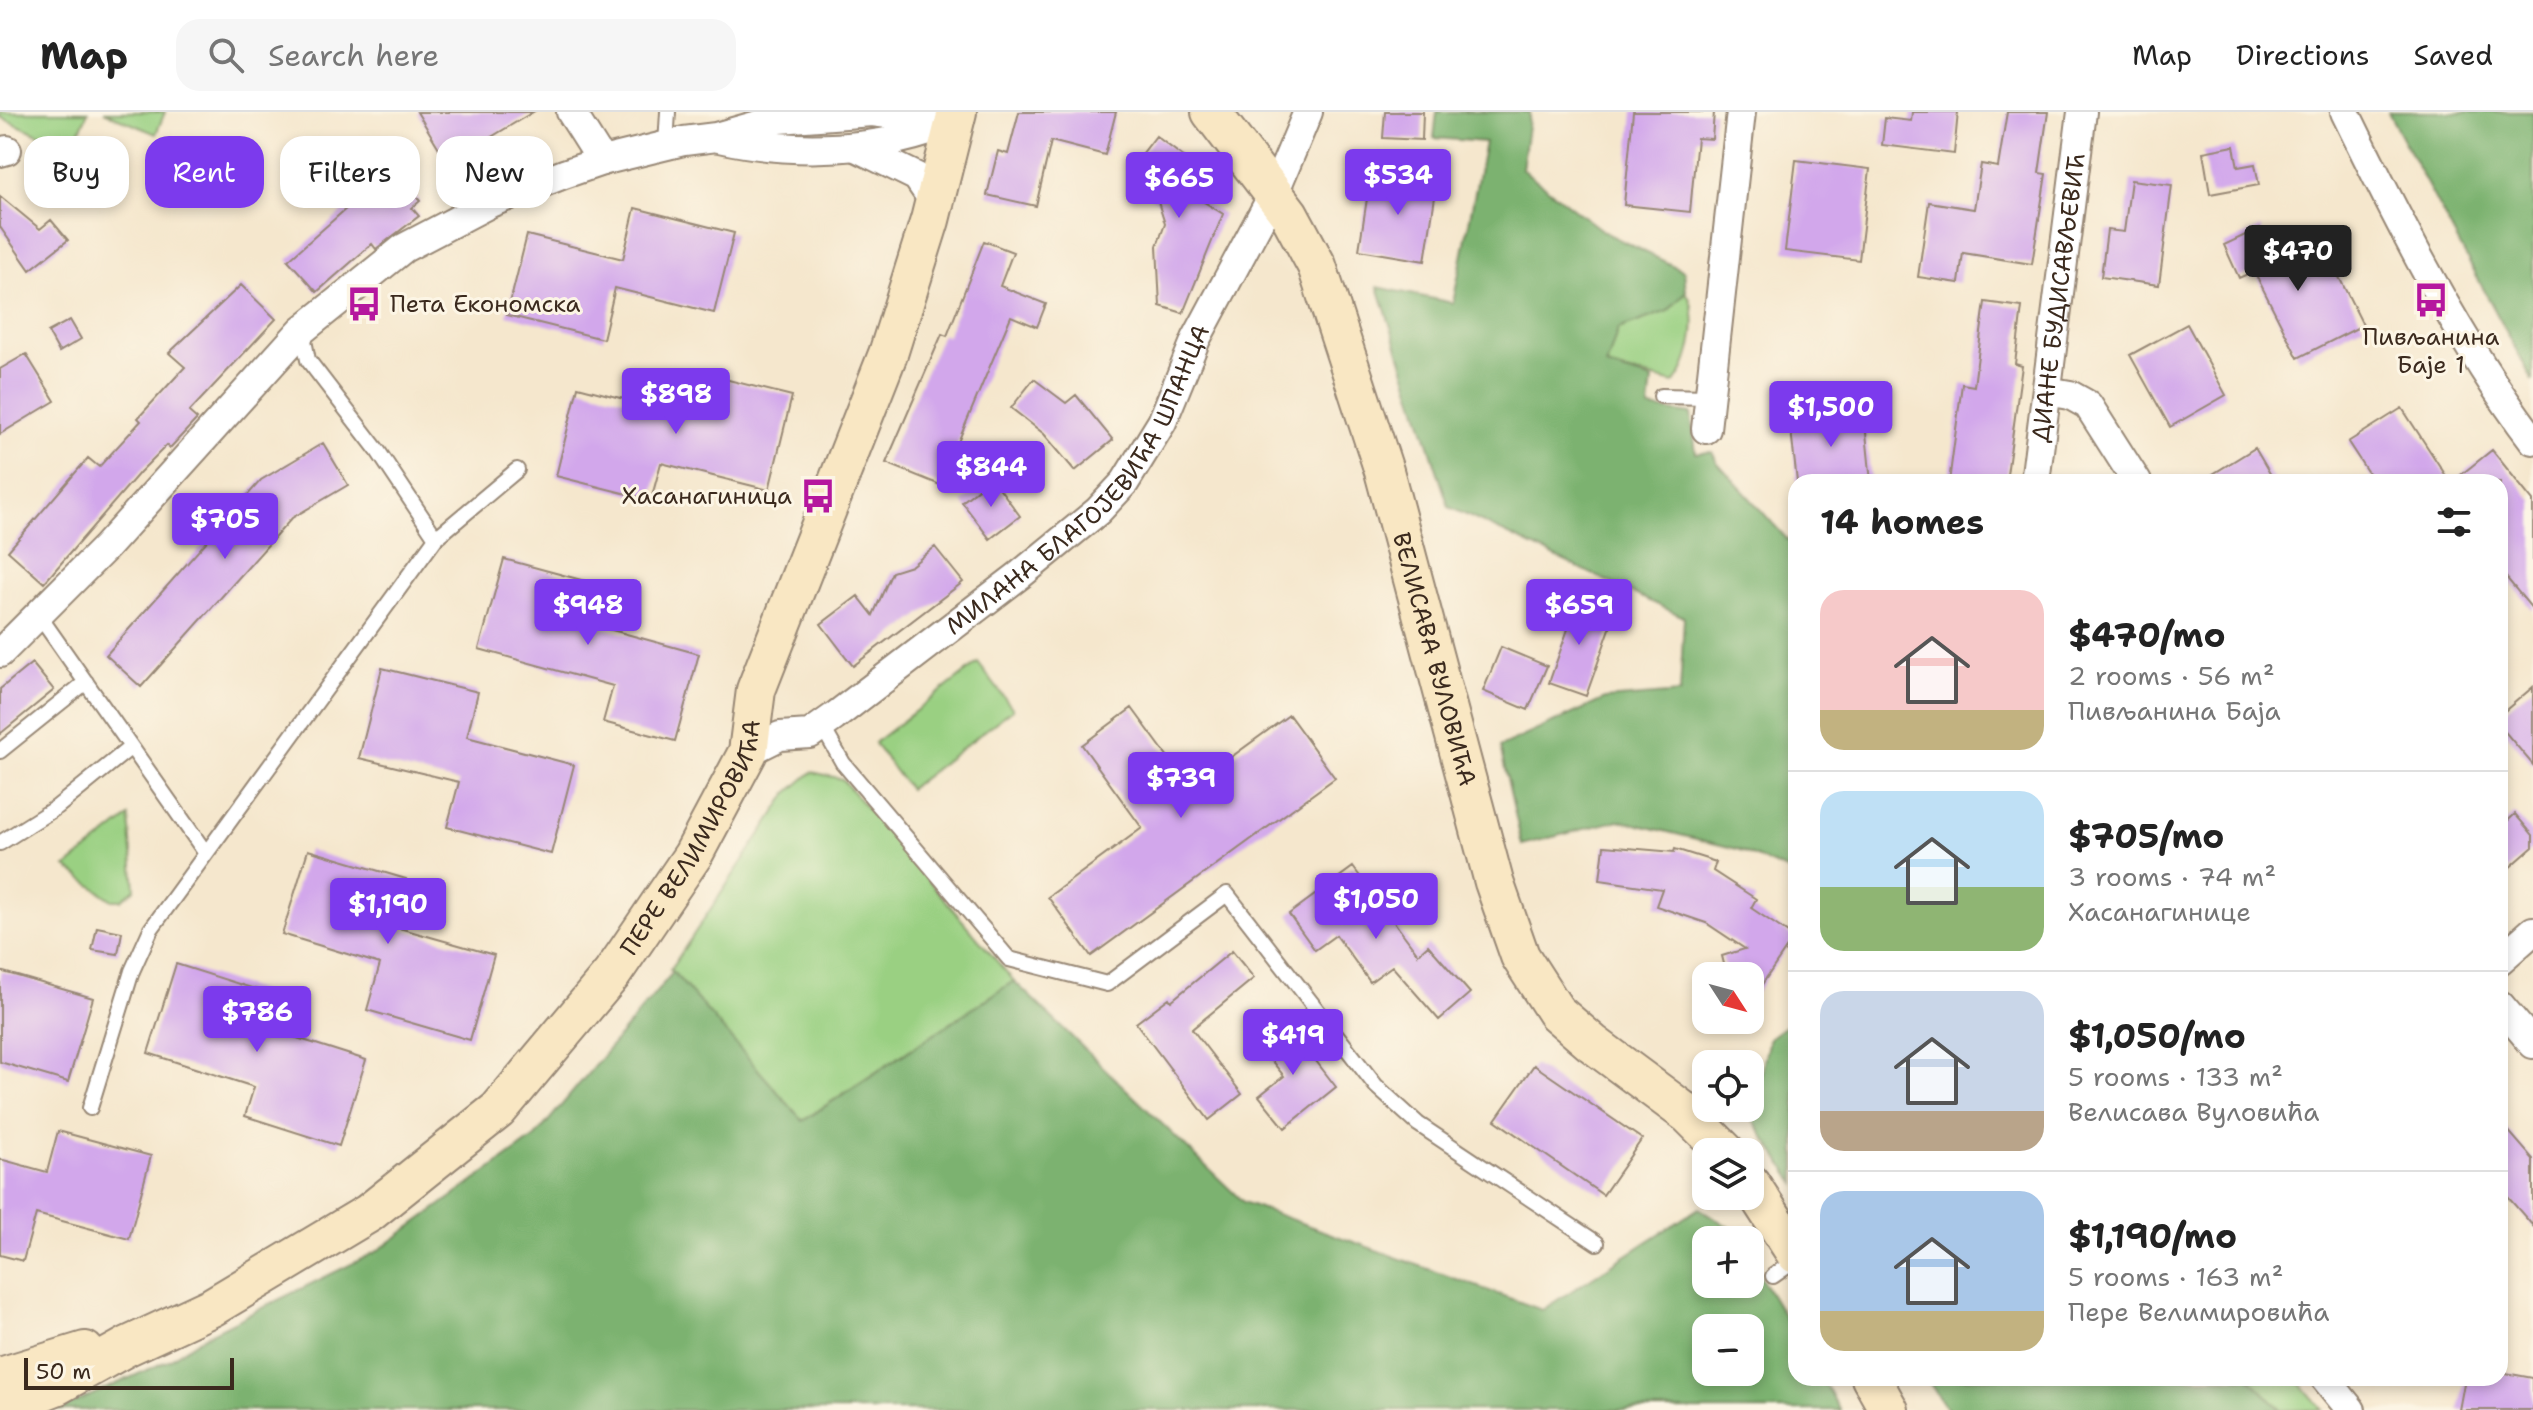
<!DOCTYPE html>
<html lang="en">
<head>
<meta charset="utf-8">
<style>
	:root { --surface:#fff; --page:#f6f6f6; --text:#222; --muted:#767676; --line:#e0e0e0; --accent:#7c3aed }
	body { margin:0; font-family:"Shantell Sans",sans-serif; background:var(--page); color:var(--text); height:100vh; display:flex; flex-direction:column; font-size:30px; white-space:nowrap }
	* { box-sizing:border-box; margin:0 }
	p { font-size:26px; color:var(--muted) }
	.icon { flex:none; width:44px; height:44px; fill:none; stroke:currentColor; stroke-width:2; stroke-linecap:round; stroke-linejoin:round }
	.map { position:relative; flex:1; overflow:hidden }
	.sheet { position:absolute; left:1788px; top:362px; width:720px; height:912px; display:flex; flex-direction:column; background:var(--surface); border-radius:24px; box-shadow:0 4px 12px #0003 }
	.sheet>* { flex:none }
	.top-card { position:absolute; left:24px; top:24px; width:760px; height:72px; display:flex; gap:16px }
	.needle { width:52px; rotate:126deg }
	.tools { position:absolute; left:1692px; top:850px; display:grid; gap:16px }
	.tools a { display:grid; place-items:center; width:72px; height:72px; border-radius:16px; background:var(--surface); box-shadow:0 4px 12px #0003; font-size:40px }
	.scale { position:absolute; left:24px; bottom:20px; width:210px; box-sizing:border-box; padding-left:8px; border:4px solid #3b2a1e; border-top:0; font-size:22px; line-height:28px; white-space:nowrap; color:#3b2a1e; -webkit-text-stroke:6px #fcf5e5; paint-order:stroke }
	.price { position:absolute; translate:-50% -68px; padding:0 18px; border-radius:8px; background:var(--accent); color:#fff; font-size:26px; line-height:52px; filter:drop-shadow(0 2px 4px #0008) }
	.price::after { content:''; position:absolute; left:50%; top:48px; width:24px; height:18px; margin-left:-12px; background:inherit; clip-path:polygon(0 0,100% 0,50% 100%) }
	.price.selected { background:#222; color:#fff }
	ul { padding:0; list-style:none }
	li { display:flex; align-items:center; gap:24px; height:200px; padding:0 32px }
	li+li { border-top:2px solid var(--line) }
	li span { display:grid; place-items:center; flex:none; width:224px; height:160px; border-radius:24px; color:#555 }
	li>.icon { margin-inline-start:auto }
	span .icon { width:96px; height:96px; fill:#fffc; stroke-width:1 }
	li b { font-size:34px }
	h2 { display:flex; justify-content:space-between; align-items:center; height:96px; padding:0 32px; font-size:34px }
	.tag { padding:0 28px; border-radius:24px; background:var(--surface); box-shadow:0 4px 12px #0003; font-size:28px; line-height:72px }
	.tag.selected { background:var(--accent); color:#fff }
	header { display:flex; align-items:center; gap:48px; box-sizing:border-box; height:112px; padding:0 40px; background:var(--surface); border-bottom:2px solid var(--line) }
	header strong { font-size:38px }
	nav { display:flex; gap:44px; margin-inline-start:auto; font-size:28px }
	.search { width:560px; height:72px; background:var(--page); display:flex; align-items:center; gap:20px; box-sizing:border-box; padding:0 28px; border-radius:24px; color:var(--muted); font-size:30px }
	.map>svg:first-child { display:block }
	.green { fill:#9ad082; stroke:#6a7d50; stroke-width:2 }
	.forest { fill:#7bb270; stroke:#5b6e47; stroke-width:2; fill-rule:evenodd }
	.building { fill:#d2a7eb }
	.lines { fill:none; stroke-linecap:round; stroke-linejoin:round }
	.lane-casing { stroke:#988876; stroke-width:18 }
	.street-casing { stroke:#988876; stroke-width:32 }
	.secondary-casing { stroke:#988876; stroke-width:42 }
	.lane { stroke:#fff; stroke-width:14 }
	.street { stroke:#fff; stroke-width:28 }
	.secondary { stroke:#f9e7c3; stroke-width:38 }
	.labels { text-anchor:middle; dominant-baseline:central; stroke-width:6; stroke-linejoin:round; paint-order:stroke }
	.street-label { font-size:24px; fill:#3b2a1e; stroke:#fcf5e5 }
	.poi-label { font-size:24px; fill:#3b2a1e; stroke:#fcf5e5; text-anchor:start }
</style>
</head>
<body>
<header>
<strong>Map</strong>
<div class="search"><svg class="icon" aria-label="search" viewBox="0 0 24 24"><circle cx="10" cy="10" r="6"/><path d="M15 15l6 6"/></svg>Search here</div>
<nav><a>Map</a><a>Directions</a><a>Saved</a></nav>
</header>
<div class="map">
<svg width="2533" height="1298" viewBox="0 0 2533 1298">
	<rect width="100%" height="100%" fill="#fcf5e5"/>
	<filter id="ink" filterUnits="userSpaceOnUse"><feTurbulence type="fractalNoise" baseFrequency=".0125" numOctaves="2"/><feDisplacementMap in="SourceGraphic" scale="16" xChannelSelector="R" yChannelSelector="G"/><feConvolveMatrix kernelMatrix="1 2 1 2 8 2 1 2 1" color-interpolation-filters="sRGB"/></filter>
	<filter id="wash" filterUnits="userSpaceOnUse"><feTurbulence type="fractalNoise" baseFrequency=".006" numOctaves="4" result="noise"/><feDisplacementMap in="SourceGraphic" scale="32" xChannelSelector="R" yChannelSelector="G"/><feGaussianBlur stdDeviation="1.8" result="paint"/><feColorMatrix in="noise" values="0 0 0 0 0 0 0 0 0 0 0 0 0 0 0 0 0 1.4 0 .05"/><feComposite in="paint" operator="in"/></filter>
	<g filter="url(#wash)">
		<rect width="100%" height="100%" fill="#f5e7cd"/>
		<path class="green" d="M 0,0 L 88,0 L 72,37 L 0,5 Z
			M 104,0 L 165,0 L 156,22 Z
			M 1686,180 C 1701,200 1692,254 1674,271 L 1606,254 L 1618,217 L 1668,199 Z
			M 978,551 L 1013,597 L 909,677 L 874,631 Z
			M 812,660 L 842,667 L 1014,869 L 802,1009 L 670,858 L 788,681 Z
			M 129,705 L 135,777 L 121,788 L 112,788 L 66,755 Z
			M 2249,1266 L 2296,1266 L 2323,1298 L 2281,1298 Z"/>
		<path class="forest" d="M 1437,0 L 1530,0 L 1522,57 L 1604,120 L 1684,159 L 1686,180 L 1668,199 L 1618,217 L 1606,254 L 1652,268 L 1649,296 L 1691,302 L 1696,341 L 1712,340 L 1717,350 L 1796,437 L 1796,779 L 1789,759 L 1737,737 L 1619,708 L 1522,733 L 1500,635 L 1605,587 L 1680,581 L 1684,505 L 1449,395 L 1378,175 L 1453,191 L 1485,30 L 1434,26 Z
			M 2388,0 L 2533,0 L 2533,269 Z
			M 673,860 L 803,1009 L 1014,869 L 1243,1090 L 1542,1198 L 1699,1096 L 1732,1117 L 1739,1128 L 1706,1128 L 1706,1172 L 1750,1172 L 1750,1147 L 1796,1224 L 1796,1266 L 1821,1266 L 1840,1298 L 59,1298 L 169,1248 L 205,1224 L 376,1140 L 535,1025 ZM 1750,1216 L 1750,1260 L 1706,1260 L 1706,1216 Z
			M 1796,906 L 1796,1072 L 1752,1007 L 1769,926 Z
			M 1926,1266 L 2249,1266 L 2281,1298 L 1948,1298 Z"/>
		<g id="blocks">
			<path class="building" d="M 417,0 L 533,0 L 448,51 Z
				M 1019,0 L 1116,0 L 1105,43 L 1051,29 L 1036,94 L 987,83 L 998,39 L 1008,42 Z
				M 1385,0 L 1423,0 L 1422,28 L 1383,26 Z
				M 1633,0 L 1714,0 L 1712,27 L 1697,26 L 1690,100 L 1624,93 Z
				M 1912,0 L 1958,0 L 1954,42 L 1882,33 L 1885,6 L 1911,9 Z
				M 2007,0 L 2048,0 L 2039,61 L 2046,62 L 2032,152 L 1963,141 L 1959,171 L 1918,165 L 1929,90 L 1974,97 L 1981,52 L 1998,55 Z
				M 1156,24 L 1215,69 L 1201,88 L 1223,102 L 1183,201 L 1160,194 L 1157,134 L 1165,112 L 1158,90 L 1142,79 L 1136,50 Z
				M 2234,34 L 2238,55 L 2255,52 L 2259,73 L 2210,82 L 2203,40 Z
				M 1796,48 L 1870,57 L 1859,148 L 1785,139 Z
				M 389,52 L 420,89 L 412,96 L 419,104 L 376,137 L 372,132 L 317,180 L 288,148 L 365,80 L 361,74 Z
				M 1371,61 L 1437,72 L 1425,149 L 1359,138 Z
				M 2131,68 L 2172,73 L 2159,173 L 2101,165 L 2107,118 L 2124,120 Z
				M 0,84 L 40,117 L 51,108 L 68,128 L 30,158 L 0,115 Z
				M 635,96 L 734,121 L 714,201 L 615,176 L 603,227 L 507,203 L 527,123 L 623,147 Z
				M 2260,116 L 2281,160 L 2325,137 L 2363,213 L 2298,246 L 2254,159 L 2239,166 L 2224,133 Z
				M 984,129 L 1013,140 L 1000,174 L 1046,192 L 1037,215 L 1011,204 L 940,373 L 886,351 L 942,222 L 947,224 Z
				M 241,173 L 276,207 L 189,300 L 197,307 L 170,336 L 167,333 L 140,360 L 44,471 L 8,439 L 88,346 L 99,355 L 141,309 L 138,306 L 185,255 L 169,241 Z
				M 1985,190 L 2022,195 L 2015,252 L 2022,254 L 2006,370 L 1949,370 L 1962,272 L 1974,274 Z
				M 70,208 L 81,227 L 59,240 L 48,220 Z
				M 2187,212 L 2226,283 L 2170,315 L 2130,243 Z
				M 26,242 L 55,289 L 0,322 L 0,257 Z
				M 685,257 L 792,284 L 769,378 L 661,351 L 651,388 L 556,364 L 578,275 L 674,300 Z
				M 1034,267 L 1066,291 L 1076,283 L 1113,328 L 1075,359 L 1044,322 L 1011,296 Z
				M 2402,296 L 2450,370 L 2374,370 L 2348,330 Z
				M 1864,301 L 1871,370 L 1797,370 L 1790,309 Z
				M 323,331 L 348,373 L 292,406 L 141,575 L 106,543 L 261,368 Z
				M 2255,336 L 2275,370 L 2200,370 Z
				M 2492,338 L 2533,389 L 2533,498 L 2500,458 L 2500,370 L 2452,370 Z
				M 992,366 L 1020,404 L 990,427 L 962,390 Z
				M 935,435 L 963,470 L 853,554 L 821,512 L 858,484 L 873,503 L 892,460 L 911,454 Z
				M 504,447 L 611,476 L 601,515 L 699,542 L 675,629 L 603,610 L 613,574 L 479,537 Z
				M 1562,488 L 1613,508 L 1586,584 L 1549,571 L 1568,517 L 1552,510 Z
				M 1501,535 L 1547,554 L 1528,598 L 1483,579 Z
				M 32,551 L 54,578 L 0,622 L 0,577 Z
				M 382,556 L 478,580 L 467,625 L 574,653 L 551,742 L 447,715 L 459,670 L 359,646 Z
				M 2533,575 L 2533,653 L 2500,614 L 2500,603 Z
				M 1132,596 L 1190,675 L 1289,603 L 1335,666 L 1091,844 L 1048,785 L 1142,716 L 1082,633 Z
				M 2515,702 L 2533,723 L 2533,735 L 2500,764 L 2500,716 Z
				M 1604,734 L 1674,740 L 1675,737 L 1716,750 L 1713,759 L 1756,787 L 1751,796 L 1794,825 L 1750,890 L 1750,864 L 1727,864 L 1722,844 L 1745,837 L 1706,811 L 1656,794 L 1662,777 L 1600,768 Z
				M 308,738 L 406,767 L 392,814 L 494,843 L 470,928 L 367,898 L 380,852 L 282,822 Z
				M 1353,755 L 1418,842 L 1428,833 L 1470,881 L 1439,908 L 1392,854 L 1370,870 L 1336,823 L 1315,838 L 1289,802 Z
				M 97,815 L 122,820 L 118,842 L 92,838 Z
				M 1232,839 L 1254,866 L 1192,917 L 1242,982 L 1209,1008 L 1136,911 L 1169,886 L 1171,889 Z
				M 176,852 L 283,886 L 272,918 L 366,948 L 339,1034 L 245,1004 L 254,975 L 148,941 Z
				M 0,859 L 93,886 L 68,970 L 0,950 Z
				M 1286,910 L 1336,975 L 1285,1016 L 1259,984 L 1284,964 L 1258,932 Z
				M 1534,953 L 1642,1027 L 1603,1083 L 1495,1008 Z
				M 2500,1009 L 2533,1047 L 2533,1114 L 2500,1076 Z
				M 58,1019 L 151,1044 L 129,1127 L 36,1102 L 23,1149 L 0,1143 L 0,1047 L 47,1060 Z
				M 2500,1260 L 2533,1266 L 2533,1298 L 2459,1298 L 2465,1266 L 2500,1266 Z"/>
		</g>
	</g>
	<g filter="url(#ink)">
		<use href="#blocks" fill-opacity="0" stroke="#988876" stroke-width="2"/>
		<g class="lines">
			<g class="lane-casing">
				<path id="lane" d="M 666,33 L 668,0
					M 1661,284 L 1709,285
					M 436,426 L 517,358
					M 40,505 L 205,740
					M 822,614 L 843,651 L 1009,847 L 1107,872 L 1227,782 L 1376,974 L 1418,1012 L 1597,1131
					M 0,639 L 86,570
					M 0,731 L 57,695 L 131,635
					M 90,996 L 132,859 L 151,817 L 436,426 L 378,339 L 308,248 L 302,218
					M 1773,1164 L 1796,1148"/>
			</g>
			<g class="street-casing">
				<g id="street">
					<path d="M 571,0 L 602,49"/>
					<path d="M 2345,0 C 2398,109 2460,232 2533,328"/>
					<path d="M 719,26 C 794,43 883,40 953,10"/>
					<path d="M 858,36 L 917,65 L 934,90"/>
					<path d="M 0,40 L 7,38"/>
					<path d="M 2047,279 L 2070,283 L 2088,293 L 2137,370"/>
					<path d="M 1706,317 L 1741,0"/>
					<path id="s1" d="M 2035,370 L 2082,0"/>
					<path d="M 0,541 L 106,435 L 302,218 L 404,136 L 490,91 L 564,62 L 602,49 L 684,29 L 716,25 L 779,7 L 872,0 L 954,10"/>
					<path id="s2" d="M 748,640 L 780,624 L 810,622 L 834,605 L 1021,462 L 1098,399 L 1125,370 L 1162,310 L 1196,227 L 1274,81 L 1308,0"/>
					<path d="M 2500,848 L 2533,819"/>
					<path d="M 2500,893 L 2533,932"/>
					<path d="M 2325,1266 L 2351,1298"/>
				</g>
			</g>
			<g class="secondary-casing">
				<g id="secondary">
					<path id="s3" d="M 1211,0 L 1289,102 L 1317,154 L 1384,359 L 1494,770 L 1520,844 L 1556,900 L 1592,931 L 1689,1003 L 1726,1040"/>
					<path d="M 1750,1071 L 1796,1142"/>
					<path d="M 0,1265 L 85,1239"/>
					<path d="M 1871,1266 L 1889,1298"/>
					<path id="s4" d="M 0,1296 L 58,1273 L 128,1234 L 212,1195 L 369,1101 L 498,998 L 612,862 L 693,743 L 748,640 L 756,578 L 888,242 L 930,108 L 957,0"/>
				</g>
			</g>
			<use href="#lane" class="lane"/>
			<use href="#street" class="street"/>
			<use href="#secondary" class="secondary"/>
		</g>
	</g>
	<defs>
		<g id="bus-bare" transform="scale(2.76)"><path d="M-5-6H5V4H4V6H2V4H-2V6H-4V4H-5ZM-3.5-4V0h7V-4ZM-3.5 1.2v1.5H-2V1.2ZM2 1.2v1.5H3.5V1.2Z" fill="#b5179e" stroke="#fcf5e5" stroke-width="2.5" paint-order="stroke"/></g>
	</defs>
	<g fill-rule="evenodd">
		<use href="#bus-bare" x="2431" y="188"/>
		<use href="#bus-bare" x="364" y="192"/>
		<use href="#bus-bare" x="818" y="384"/>
	</g>
	<g class="labels">
		<g class="street-label">
			<text stroke="none"><textPath href="#s1" startOffset="186">ДИАНЕ БУДИСАВЉЕВИЋ</textPath></text>
			<text stroke="none"><textPath href="#s2" startOffset="442">МИЛАНА БЛАГОЈЕВИЋА ШПАНЦА</textPath></text>
			<text stroke="none"><textPath href="#s3" startOffset="598">ВЕЛИСАВА ВУЛОВИЋА</textPath></text>
			<text stroke="none"><textPath href="#s4" startOffset="920">ПЕРЕ ВЕЛИМИРОВИЋА</textPath></text>
		</g>
		<g class="poi-label">
			<text x="390" y="192">Пета Економска</text>
			<text x="2431" y="225" text-anchor="middle">Пивљанина<tspan x="2431" dy="28">Баје 1</tspan></text>
			<text x="792" y="384" text-anchor="end">Хасанагиница</text>
		</g>
	</g>
</svg>
<div class="tools">
<a><svg class="needle" viewBox="-14 -14 28 28"><path d="M0-13l5 13h-10z" fill="#e53935"/><path d="M0 13l5-13h-10z" fill="#767676"/></svg></a>
<a><svg class="icon" aria-label="locate" viewBox="0 0 24 24"><circle cx="12" cy="12" r="6"/><path d="M12 2v4M12 18v4M2 12h4M18 12h4"/></svg></a>
<a><svg class="icon" aria-label="layers" viewBox="0 0 24 24"><path d="M12 4l9 5-9 5-9-5zM3 14l9 5 9-5"/></svg></a>
<a>+</a>
<a>−</a>
</div>
<div class="scale">50 m</div>
<b class="price" style="left:1398px;top:105px">$534</b>
<b class="price" style="left:1179px;top:108px">$665</b>
<b class="price selected" style="left:2298px;top:181px">$470</b>
<b class="price" style="left:676px;top:324px">$898</b>
<b class="price" style="left:1831px;top:337px">$1,500</b>
<b class="price" style="left:991px;top:397px">$844</b>
<b class="price" style="left:225px;top:449px">$705</b>
<b class="price" style="left:588px;top:535px">$948</b>
<b class="price" style="left:1579px;top:535px">$659</b>
<b class="price" style="left:1181px;top:708px">$739</b>
<b class="price" style="left:1376px;top:829px">$1,050</b>
<b class="price" style="left:388px;top:834px">$1,190</b>
<b class="price" style="left:257px;top:942px">$786</b>
<b class="price" style="left:1293px;top:965px">$419</b>
<div class="top-card">
<a class="tag">Buy</a>
<a class="tag selected">Rent</a>
<a class="tag">Filters</a>
<a class="tag">New</a>
</div>
<section class="sheet">
<h2>14 homes<svg class="icon" aria-label="filters" viewBox="0 0 24 24"><path d="M4 7h16M4 17h16"/><circle cx="9" cy="7" r="2"/><circle cx="15" cy="17" r="2"/></svg></h2>
<ul>
<li><span style="background:linear-gradient(#f6c9c9 75%,#c2b280 0)"><svg class="icon" aria-label="home" viewBox="0 0 24 24"><path d="M3 11l9-7 9 7M6 9v11h12V9"/></svg></span><div><b>$470/mo</b><p>2 rooms · 56 m²</p><p>Пивљанина Баја</p></div></li>
<li><span style="background:linear-gradient(#bfe0f5 60%,#8fb573 0)"><svg class="icon" aria-label="home" viewBox="0 0 24 24"><path d="M3 11l9-7 9 7M6 9v11h12V9"/></svg></span><div><b>$705/mo</b><p>3 rooms · 74 m²</p><p>Хасанагинице</p></div></li>
<li><span style="background:linear-gradient(#c9d6e8 75%,#b9a48a 0)"><svg class="icon" aria-label="home" viewBox="0 0 24 24"><path d="M3 11l9-7 9 7M6 9v11h12V9"/></svg></span><div><b>$1,050/mo</b><p>5 rooms · 133 m²</p><p>Велисава Вуловића</p></div></li>
<li><span style="background:linear-gradient(#a9c7e8 75%,#c2b280 0)"><svg class="icon" aria-label="home" viewBox="0 0 24 24"><path d="M3 11l9-7 9 7M6 9v11h12V9"/></svg></span><div><b>$1,190/mo</b><p>5 rooms · 163 m²</p><p>Пере Велимировића</p></div></li>
</ul>
</section>
</div>
</body>
</html>
